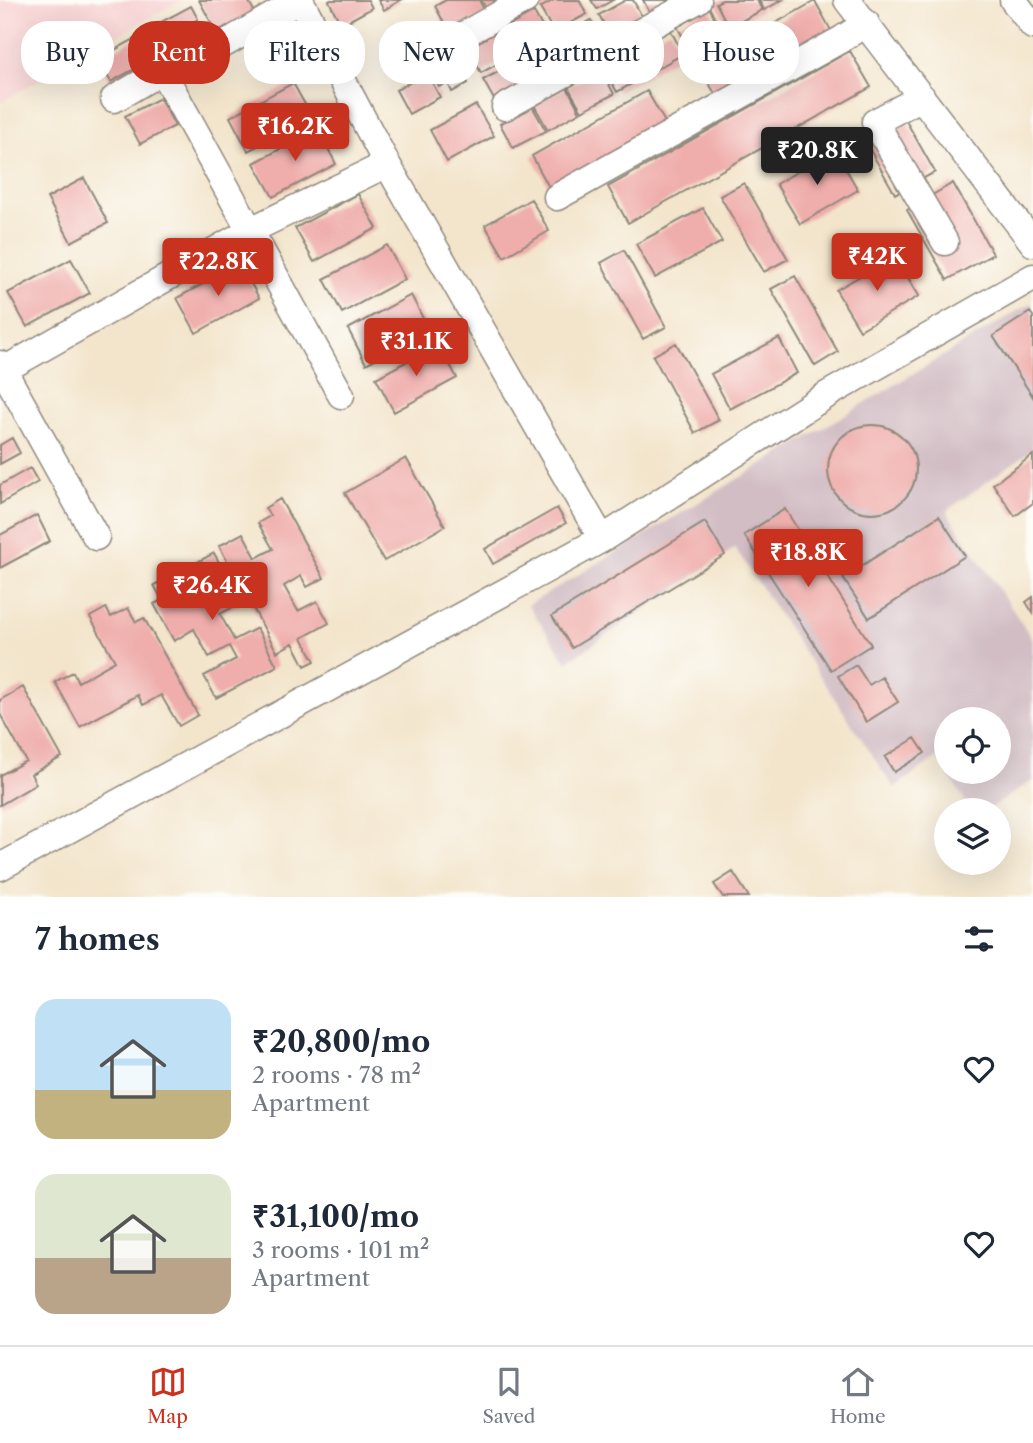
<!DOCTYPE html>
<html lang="en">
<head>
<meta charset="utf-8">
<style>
	:root { --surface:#fff; --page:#f6f6f7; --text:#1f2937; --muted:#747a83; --line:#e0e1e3; --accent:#c8321e }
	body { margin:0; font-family:"Libre Caslon Text",serif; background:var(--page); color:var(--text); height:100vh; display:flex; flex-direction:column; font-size:26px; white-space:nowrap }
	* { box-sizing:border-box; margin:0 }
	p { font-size:23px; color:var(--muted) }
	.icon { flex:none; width:38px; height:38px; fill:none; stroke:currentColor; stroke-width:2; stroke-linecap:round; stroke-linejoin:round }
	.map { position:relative; height:897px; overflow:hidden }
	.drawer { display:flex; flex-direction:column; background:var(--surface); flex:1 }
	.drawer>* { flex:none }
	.guide { position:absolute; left:21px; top:21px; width:992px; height:63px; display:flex; gap:14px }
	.tools { position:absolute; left:934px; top:707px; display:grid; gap:14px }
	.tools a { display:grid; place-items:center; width:77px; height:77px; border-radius:50%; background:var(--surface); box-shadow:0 7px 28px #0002; font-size:35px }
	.price { position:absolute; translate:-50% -60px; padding:0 16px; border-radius:7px; background:var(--accent); color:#fff; font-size:23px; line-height:46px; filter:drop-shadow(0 2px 4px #0008) }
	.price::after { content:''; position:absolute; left:50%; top:42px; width:21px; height:16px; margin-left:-10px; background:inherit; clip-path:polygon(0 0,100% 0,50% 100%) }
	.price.selected { background:#222; color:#fff }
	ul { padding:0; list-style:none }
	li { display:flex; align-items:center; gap:21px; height:175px; padding:0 35px }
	li span { display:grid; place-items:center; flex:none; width:196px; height:140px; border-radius:21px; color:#555 }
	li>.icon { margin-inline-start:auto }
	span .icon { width:84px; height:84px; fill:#fffc; stroke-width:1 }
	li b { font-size:30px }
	h2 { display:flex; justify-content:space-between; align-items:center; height:84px; padding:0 35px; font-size:30px }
	.chip { padding:0 24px; border-radius:28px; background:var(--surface); box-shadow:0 7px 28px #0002; font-size:24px; line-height:63px }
	.chip.selected { background:var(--accent); color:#fff }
	.tabs { display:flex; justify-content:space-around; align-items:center; height:98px; border-top:2px solid var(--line); background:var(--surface); font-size:19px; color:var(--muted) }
	.tabs a { display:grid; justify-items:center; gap:4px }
	.tabs .selected { color:var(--accent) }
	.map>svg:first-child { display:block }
	.built { fill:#f7cfd0 }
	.industrial { fill:#d2bdc5; fill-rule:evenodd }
	.building { fill:#efadab }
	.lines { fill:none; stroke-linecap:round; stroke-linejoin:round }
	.minor-casing { stroke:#8f887c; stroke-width:29 }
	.minor { stroke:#fff; stroke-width:26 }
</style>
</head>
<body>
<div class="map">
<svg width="1033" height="897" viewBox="0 0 1033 897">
	<rect width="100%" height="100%" fill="#fdfcf7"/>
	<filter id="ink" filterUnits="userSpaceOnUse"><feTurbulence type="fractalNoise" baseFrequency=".0143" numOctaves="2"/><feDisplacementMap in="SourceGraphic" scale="14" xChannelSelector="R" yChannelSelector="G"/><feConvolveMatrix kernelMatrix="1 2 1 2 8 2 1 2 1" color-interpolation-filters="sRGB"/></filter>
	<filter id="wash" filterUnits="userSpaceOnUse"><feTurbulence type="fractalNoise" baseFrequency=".00686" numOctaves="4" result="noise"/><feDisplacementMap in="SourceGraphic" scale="28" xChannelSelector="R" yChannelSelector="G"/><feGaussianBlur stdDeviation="1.57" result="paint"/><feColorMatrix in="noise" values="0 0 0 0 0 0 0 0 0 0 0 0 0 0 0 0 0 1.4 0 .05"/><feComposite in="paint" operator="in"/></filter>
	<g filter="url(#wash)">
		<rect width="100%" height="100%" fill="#f3e5cc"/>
		<path class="built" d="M 0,0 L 181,0 L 0,102 Z"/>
		<path class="industrial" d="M 1031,303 L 1033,306 L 1033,449 L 946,511 L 1033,640 L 1033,780 L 988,810 L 971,810 L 937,757 L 894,788 L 735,548 L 567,662 L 528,605 ZM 947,719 L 999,719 L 999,772 L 947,772 Z"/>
		<g id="blocks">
			<path class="building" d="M 199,0 L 248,0 L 258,18 L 231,33 L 227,26 L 216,32 Z
				M 331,0 L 368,0 L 372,8 L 341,25 L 329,1 Z
				M 378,0 L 401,0 L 384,10 Z
				M 446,0 L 479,0 L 486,14 L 450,34 L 435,6 Z
				M 481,0 L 511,0 L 489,13 Z
				M 554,0 L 579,0 L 587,14 L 554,32 L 540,8 Z
				M 591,0 L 613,0 L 597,9 Z
				M 626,0 L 633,0 L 645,22 L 613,40 L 599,15 Z
				M 643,0 L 683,0 L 652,17 Z
				M 722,0 L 757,0 L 762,10 L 729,28 L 716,3 Z
				M 759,0 L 782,0 L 764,10 Z
				M 815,1 L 833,34 L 718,99 L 699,66 Z
				M 191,6 L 198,19 L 182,28 L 187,37 L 163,51 L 150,28 Z
				M 709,7 L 722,32 L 690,49 L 676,25 Z
				M 534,12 L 548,37 L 515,55 L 502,30 Z
				M 591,20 L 605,45 L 572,63 L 559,39 Z
				M 670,29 L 683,54 L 651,72 L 637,47 Z
				M 500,30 L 514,55 L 481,73 L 468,48 Z
				M 138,37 L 151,60 L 111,82 L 98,59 Z
				M 552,43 L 566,67 L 533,85 L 519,61 Z
				M 636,49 L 650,74 L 617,92 L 603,67 Z
				M 850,51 L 871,87 L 628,223 L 608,187 Z
				M 454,55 L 468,83 L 452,92 L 448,83 L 439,87 L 429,68 Z
				M 516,62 L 530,87 L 497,105 L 483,80 Z
				M 601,69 L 614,94 L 582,111 L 568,87 Z
				M 427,73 L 440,97 L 409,114 L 396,90 Z
				M 293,83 L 312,117 L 248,151 L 230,117 Z
				M 567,87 L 580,112 L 548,130 L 534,105 Z
				M 647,91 L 666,124 L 550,189 L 532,156 Z
				M 160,98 L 175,126 L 140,144 L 125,116 Z
				M 476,105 L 494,136 L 447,162 L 430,130 Z
				M 532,106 L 546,131 L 513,148 L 500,124 Z
				M 901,112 L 935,172 L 895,194 L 861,134 Z
				M 318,129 L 336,164 L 273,197 L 254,163 Z
				M 835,150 L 858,190 L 800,224 L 776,184 Z
				M 84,178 L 108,223 L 71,242 L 47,198 Z
				M 744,183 L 788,259 L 764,272 L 720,196 Z
				M 953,183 L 993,254 L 947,280 L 907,210 Z
				M 358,194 L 377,228 L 314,262 L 295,228 Z
				M 531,199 L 549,231 L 504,257 L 485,225 Z
				M 703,208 L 722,242 L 655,278 L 636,244 Z
				M 387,245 L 405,279 L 342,313 L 324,279 Z
				M 624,250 L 666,327 L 643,339 L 601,263 Z
				M 895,256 L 919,296 L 860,330 L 836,290 Z
				M 71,259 L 90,293 L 27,327 L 8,293 Z
				M 240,264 L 259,298 L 196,333 L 177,298 Z
				M 795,276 L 838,352 L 815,366 L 771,289 Z
				M 411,295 L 429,330 L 366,364 L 348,329 Z
				M 1030,312 L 1033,316 L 1033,397 L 993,336 Z
				M 779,338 L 797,373 L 730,409 L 711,374 Z
				M 676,343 L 719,420 L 695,433 L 653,356 Z
				M 439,344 L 457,378 L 394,412 L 376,378 Z
				M828 469a44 44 0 1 1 88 0a44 44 0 1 1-88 0Z
				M 12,438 L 20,453 L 0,464 L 0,445 Z
				M 1033,455 L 1033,503 L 1015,516 L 993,484 Z
				M 406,458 L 445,526 L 384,561 L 345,493 Z
				M 30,468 L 38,482 L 0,504 L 0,485 Z
				M 280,499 L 324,578 L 307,587 L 301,576 L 284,586 L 298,611 L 317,601 L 329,623 L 302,638 L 315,661 L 305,666 L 293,643 L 277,652 L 219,546 L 243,533 L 256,558 L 273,549 L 258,523 L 270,516 L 265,508 Z
				M 557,508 L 566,523 L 493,564 L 485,549 Z
				M 785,509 L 871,645 L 831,670 L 744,535 Z
				M 37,515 L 50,541 L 0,568 L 0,535 Z
				M 939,516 L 965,556 L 869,618 L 843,578 Z
				M 705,522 L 725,555 L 572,648 L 552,616 Z
				M 214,553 L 241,603 L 220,614 L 234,640 L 257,628 L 277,666 L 216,698 L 204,676 L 236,659 L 229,646 L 209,657 L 194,629 L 174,641 L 154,604 L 162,600 L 154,585 Z
				M 1033,597 L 1033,613 L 1026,602 Z
				M 106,608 L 111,617 L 128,608 L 136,622 L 144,618 L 198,715 L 179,726 L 161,695 L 143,705 L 138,695 L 80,727 L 55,682 L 73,672 L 78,682 L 115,661 L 90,617 Z
				M 856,665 L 869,685 L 882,677 L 898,702 L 866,722 L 838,676 Z
				M 23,687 L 62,757 L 31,774 L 36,784 L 0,805 L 0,775 L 26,761 L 0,714 L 0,700 Z
				M 915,738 L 925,753 L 894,772 L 885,757 Z
				M 733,872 L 749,897 L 723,897 L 714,884 Z"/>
		</g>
	</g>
	<g filter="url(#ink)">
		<use href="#blocks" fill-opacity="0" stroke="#8f887c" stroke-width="2"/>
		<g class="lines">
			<g class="minor-casing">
				<path id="minor" d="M 300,0 L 387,164 L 602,539
					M 847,0 L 1033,243
					M 1013,0 L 1033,26
					M 458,38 L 525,0
					M 162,71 L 341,395
					M 922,97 L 875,122 L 945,242
					M 114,99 L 162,71 L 226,43 L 300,0
					M 505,107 L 698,0
					M 557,197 L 842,39 L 866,23
					M 0,364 L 96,537
					M 0,372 L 251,230 L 387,164
					M 0,867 L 602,539 L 830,393 L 1033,277"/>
			</g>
			<use href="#minor" class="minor"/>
		</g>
	</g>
</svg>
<div class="tools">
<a><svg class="icon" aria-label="locate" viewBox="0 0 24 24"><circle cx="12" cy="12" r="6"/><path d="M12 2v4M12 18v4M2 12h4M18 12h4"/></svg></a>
<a><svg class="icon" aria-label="layers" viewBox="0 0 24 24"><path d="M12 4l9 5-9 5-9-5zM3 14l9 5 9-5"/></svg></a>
</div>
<b class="price" style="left:295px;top:163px">₹16.2K</b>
<b class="price selected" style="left:817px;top:187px">₹20.8K</b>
<b class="price" style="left:877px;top:293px">₹42K</b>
<b class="price" style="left:218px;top:298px">₹22.8K</b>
<b class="price" style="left:416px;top:378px">₹31.1K</b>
<b class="price" style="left:808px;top:589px">₹18.8K</b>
<b class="price" style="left:212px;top:622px">₹26.4K</b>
<div class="guide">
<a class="chip">Buy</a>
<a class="chip selected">Rent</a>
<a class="chip">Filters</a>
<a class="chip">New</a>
<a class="chip">Apartment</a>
<a class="chip">House</a>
</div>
</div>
<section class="drawer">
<h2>7 homes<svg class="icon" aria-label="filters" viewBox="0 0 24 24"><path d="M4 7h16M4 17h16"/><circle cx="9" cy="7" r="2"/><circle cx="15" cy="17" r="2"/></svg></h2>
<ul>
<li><span style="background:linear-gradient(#bfe0f5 65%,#c2b280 0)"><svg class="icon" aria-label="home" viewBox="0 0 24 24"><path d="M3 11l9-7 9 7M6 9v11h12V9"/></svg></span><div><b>₹20,800/mo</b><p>2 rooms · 78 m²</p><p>Apartment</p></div><svg class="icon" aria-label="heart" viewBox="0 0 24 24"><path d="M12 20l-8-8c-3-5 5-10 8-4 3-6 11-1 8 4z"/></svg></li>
<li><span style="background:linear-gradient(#dfe7d0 60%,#b9a48a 0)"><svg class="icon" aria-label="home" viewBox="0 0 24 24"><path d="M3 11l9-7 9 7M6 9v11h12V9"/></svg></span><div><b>₹31,100/mo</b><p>3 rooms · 101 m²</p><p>Apartment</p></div><svg class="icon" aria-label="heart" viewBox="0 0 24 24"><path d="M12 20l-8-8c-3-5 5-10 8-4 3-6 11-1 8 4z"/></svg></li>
</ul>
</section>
<nav class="tabs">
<a class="selected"><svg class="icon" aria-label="map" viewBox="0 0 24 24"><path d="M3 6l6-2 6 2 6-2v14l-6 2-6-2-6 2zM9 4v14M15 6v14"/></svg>Map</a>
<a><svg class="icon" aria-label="saved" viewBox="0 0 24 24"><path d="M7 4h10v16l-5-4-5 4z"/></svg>Saved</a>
<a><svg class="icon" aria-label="home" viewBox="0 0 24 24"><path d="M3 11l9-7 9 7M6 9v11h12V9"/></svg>Home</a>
</nav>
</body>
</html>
